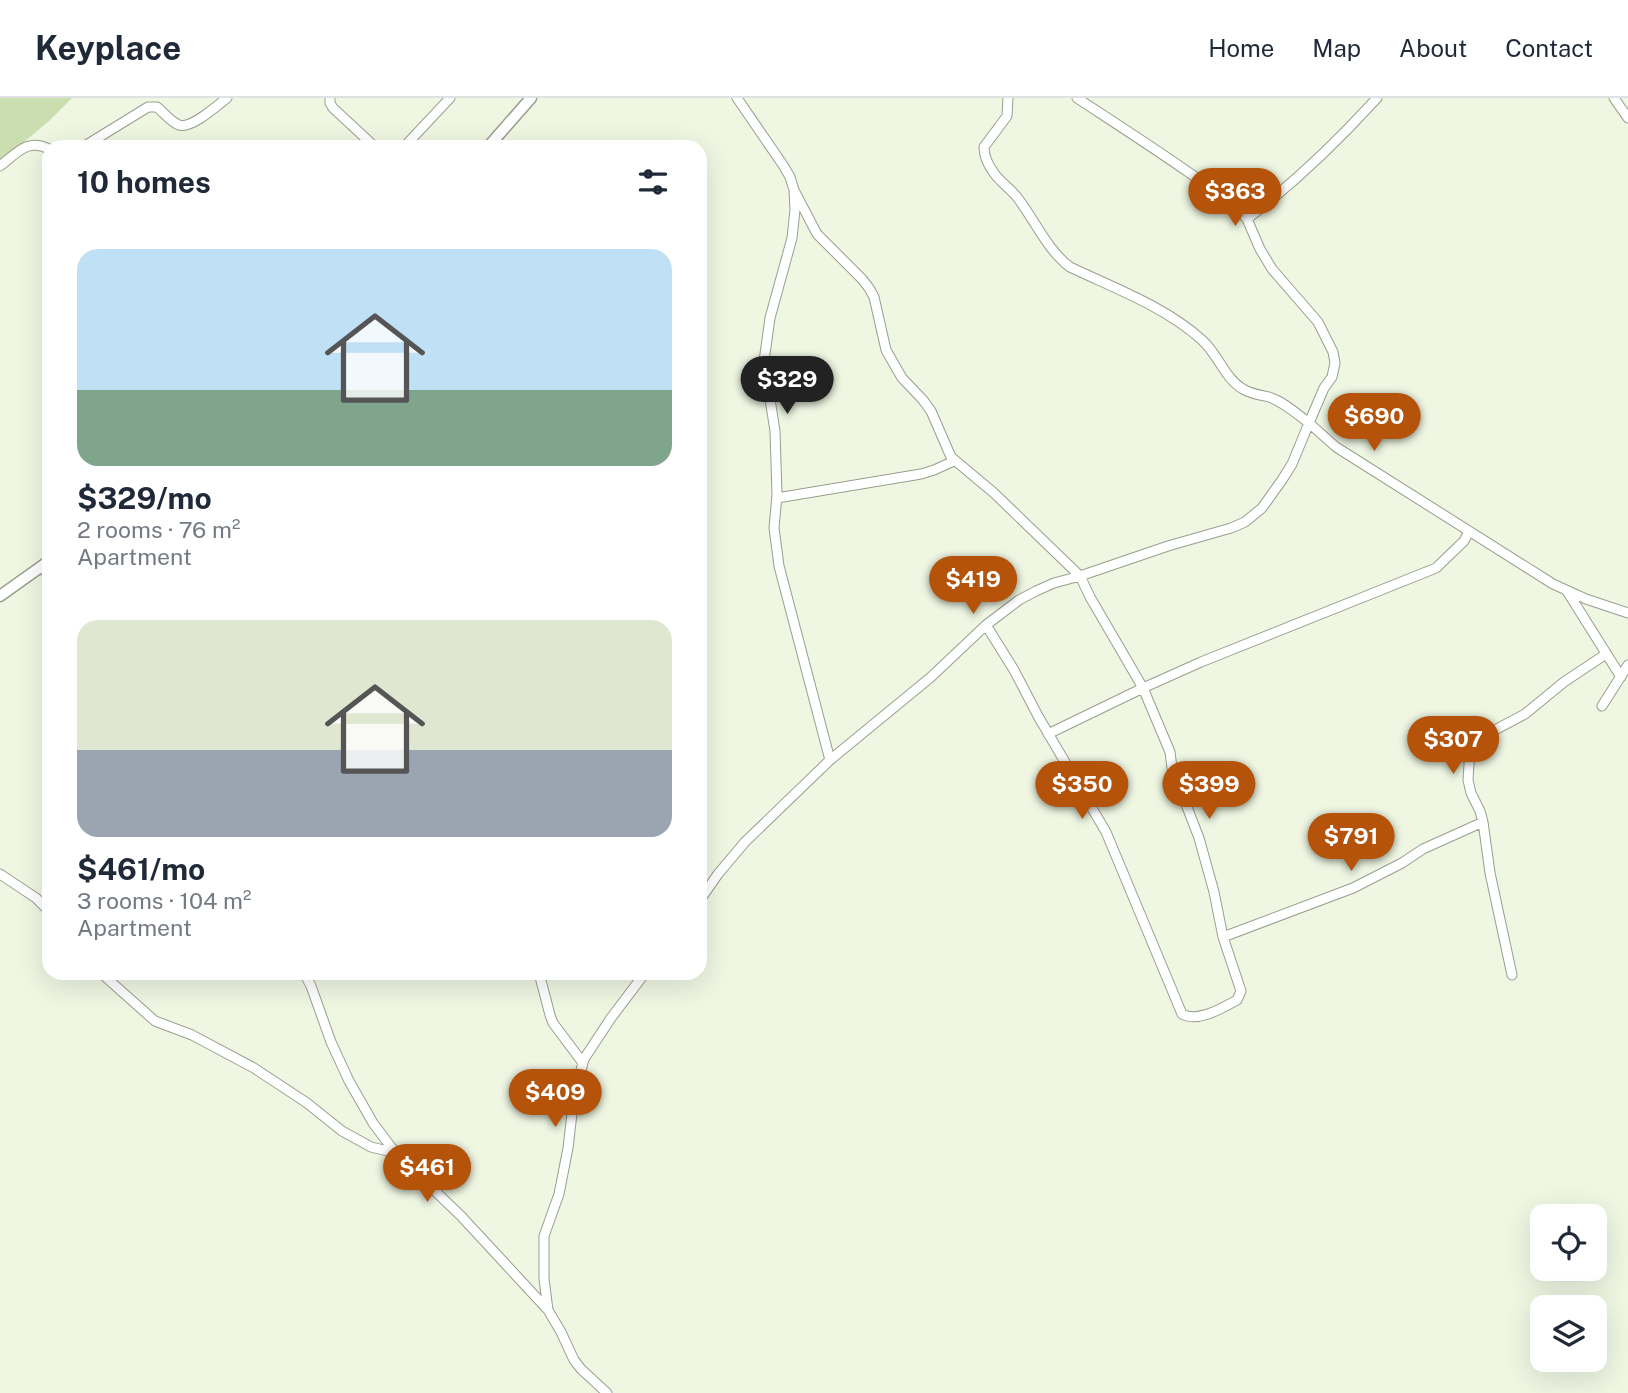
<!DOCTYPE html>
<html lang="en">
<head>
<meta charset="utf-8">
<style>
	:root { --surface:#fff; --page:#f2f2f3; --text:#1f2937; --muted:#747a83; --line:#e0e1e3; --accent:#b45309 }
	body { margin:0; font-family:"Public Sans",sans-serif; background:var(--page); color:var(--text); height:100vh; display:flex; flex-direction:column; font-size:26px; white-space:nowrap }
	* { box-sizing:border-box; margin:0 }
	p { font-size:23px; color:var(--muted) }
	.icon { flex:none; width:38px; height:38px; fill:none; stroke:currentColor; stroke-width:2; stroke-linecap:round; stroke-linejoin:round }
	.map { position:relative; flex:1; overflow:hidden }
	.drawer { position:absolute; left:42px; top:42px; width:665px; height:840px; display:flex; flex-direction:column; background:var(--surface); border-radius:21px; box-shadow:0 7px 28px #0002 }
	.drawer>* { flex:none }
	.buttons { position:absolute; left:1530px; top:1106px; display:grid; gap:14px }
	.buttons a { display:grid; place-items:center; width:77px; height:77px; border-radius:14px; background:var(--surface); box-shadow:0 7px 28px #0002; font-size:35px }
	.price { position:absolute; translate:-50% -60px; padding:0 16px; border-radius:24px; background:var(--accent); color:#fff; font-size:23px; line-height:46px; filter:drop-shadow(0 2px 4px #0008) }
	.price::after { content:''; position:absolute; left:50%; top:42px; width:21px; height:16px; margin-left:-10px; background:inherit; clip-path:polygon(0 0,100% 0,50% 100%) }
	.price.on { background:#222; color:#fff }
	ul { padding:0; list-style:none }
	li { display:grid; align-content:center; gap:14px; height:371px; padding:0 35px }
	li span { display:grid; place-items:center; height:217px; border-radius:21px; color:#555 }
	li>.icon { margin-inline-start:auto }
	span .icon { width:126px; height:126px; fill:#fffc; stroke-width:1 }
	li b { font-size:30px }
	h2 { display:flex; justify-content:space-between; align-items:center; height:84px; padding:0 35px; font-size:30px }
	header { display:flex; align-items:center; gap:42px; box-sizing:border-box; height:98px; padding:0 35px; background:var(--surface); border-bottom:2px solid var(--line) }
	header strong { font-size:33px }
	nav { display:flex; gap:38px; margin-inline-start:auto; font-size:24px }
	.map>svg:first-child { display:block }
	.green { fill:#cbdeaf }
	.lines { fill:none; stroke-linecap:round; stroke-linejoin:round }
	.minor-casing { stroke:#989f8d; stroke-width:11 }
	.major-casing { stroke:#989f8d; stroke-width:13 }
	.minor { stroke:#fff; stroke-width:9 }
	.major { stroke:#fff; stroke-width:10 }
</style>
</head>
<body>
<header>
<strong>Keyplace</strong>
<nav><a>Home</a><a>Map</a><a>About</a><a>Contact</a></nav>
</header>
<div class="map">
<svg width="1628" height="1295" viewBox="0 0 1628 1295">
	<rect width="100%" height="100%" fill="#eff7e3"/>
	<path class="green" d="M 0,0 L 72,0 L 49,23 L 0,64 Z"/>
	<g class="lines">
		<g class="minor-casing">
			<path id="minor" d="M 330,0 L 330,5 L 333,10 L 375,49
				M 737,0 L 783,67 L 790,79 L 794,92 L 795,112 L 792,140 L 770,220 L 764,263 L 775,333 L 777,397 L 774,430 L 779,468 L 830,662
				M 1077,0 C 1115,25 1154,50 1191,76 C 1211,90 1231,102 1247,121 C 1294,85 1337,44 1377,0
				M 1614,0 L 1628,20
				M 83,49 L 148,9 L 157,9 C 164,15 171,24 179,27 C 192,31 216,8 227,0
				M 404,49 L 450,0
				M 0,68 C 17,55 27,40 49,51
				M 794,92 L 817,136 L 862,181 L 869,190 L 874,199 L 886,252 L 902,280 L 923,302 L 931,313 L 951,359 L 994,395 L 1080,478 L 1090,499 L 1143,590 L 1201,564 L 1436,470 L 1464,443 L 1469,433
				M 1247,121 L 1260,151 L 1272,171 L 1318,224 L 1333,254 L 1335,265 L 1332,279 L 1324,290 L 1309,325 L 1336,349 L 1553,486 L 1586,501 L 1628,515
				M 777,400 L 921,376 L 934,372 L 954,363
				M 43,468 L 49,481
				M 1567,493 L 1621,579
				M 986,527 L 1014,572 L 1038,618 L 1106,734 L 1182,916 C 1198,925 1222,910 1237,902 L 1241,893 L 1223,839 L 1214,794 L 1199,740 L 1172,670 L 1170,654 L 1143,590 L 1048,636
				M 1602,608 L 1628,567
				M 0,776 L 36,800 L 49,813
				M 700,802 L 718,776 L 745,744 L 830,662 L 931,579 L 986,527 L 1019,502 L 1036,493 L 1054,485 L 1080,478 L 1168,448 L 1231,430 L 1245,424 L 1262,410 L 1282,382 L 1292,366 L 1309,325 C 1297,316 1284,304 1269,299 C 1260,297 1251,296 1243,291 C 1225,281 1218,256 1202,242 C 1166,209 1114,190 1070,169 C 1048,153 1034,121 1017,99 C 1010,90 1000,84 994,75 C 988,67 984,59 984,49 L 1007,18 L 1008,0
				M 1223,839 L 1353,790 L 1402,765 L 1423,751 L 1483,724
				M 101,875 L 155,923 L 192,937 L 254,970 L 307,1005 L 342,1033 L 371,1049 L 396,1055
				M 304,875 L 311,888 L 331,944 L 349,983 L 373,1025 L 391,1049 L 409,1068 L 461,1118 L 548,1212 L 561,1234 L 574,1262 L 581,1271 L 607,1295
				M 539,875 L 550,917 L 553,925 L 583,965
				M 1512,877 L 1490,775 L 1483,724 L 1480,713 L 1471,695 L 1468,682 L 1470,650 L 1476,642 L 1525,616 L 1564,584 L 1606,556
				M 548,1212 L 544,1181 L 544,1138 L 559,1096 L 568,1050 L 574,998 L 584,961 L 611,920 L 645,875"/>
		</g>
		<g class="major-casing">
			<path id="major" d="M 488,49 L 531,0
				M 0,498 L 49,463"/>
		</g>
		<use href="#minor" class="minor"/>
		<use href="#major" class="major"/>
	</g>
</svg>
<div class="buttons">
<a><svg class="icon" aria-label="locate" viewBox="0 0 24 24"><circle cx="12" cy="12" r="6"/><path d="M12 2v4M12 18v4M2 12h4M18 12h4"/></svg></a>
<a><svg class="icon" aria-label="layers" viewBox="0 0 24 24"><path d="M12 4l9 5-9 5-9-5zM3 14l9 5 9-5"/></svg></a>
</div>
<b class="price" style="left:1235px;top:130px">$363</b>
<b class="price on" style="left:787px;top:318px">$329</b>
<b class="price" style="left:1374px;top:355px">$690</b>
<b class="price" style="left:973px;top:518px">$419</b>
<b class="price" style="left:1453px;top:678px">$307</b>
<b class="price" style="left:1082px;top:723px">$350</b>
<b class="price" style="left:1209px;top:723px">$399</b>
<b class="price" style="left:1351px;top:775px">$791</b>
<b class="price" style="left:555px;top:1031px">$409</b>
<b class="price" style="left:427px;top:1106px">$461</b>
<section class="drawer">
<h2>10 homes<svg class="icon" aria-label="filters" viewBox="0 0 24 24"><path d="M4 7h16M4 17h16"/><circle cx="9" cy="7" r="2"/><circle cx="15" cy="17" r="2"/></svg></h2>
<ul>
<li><span style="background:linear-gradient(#bfe0f5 65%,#7fa58c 0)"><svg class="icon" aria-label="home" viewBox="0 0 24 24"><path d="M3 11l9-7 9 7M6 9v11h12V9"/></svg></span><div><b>$329/mo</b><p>2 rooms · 76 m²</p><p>Apartment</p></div></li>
<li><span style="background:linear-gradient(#dfe7d0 60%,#9aa5b1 0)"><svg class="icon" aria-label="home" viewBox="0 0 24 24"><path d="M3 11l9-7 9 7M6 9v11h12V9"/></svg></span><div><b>$461/mo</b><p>3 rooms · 104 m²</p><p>Apartment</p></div></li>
</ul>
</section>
</div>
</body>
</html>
